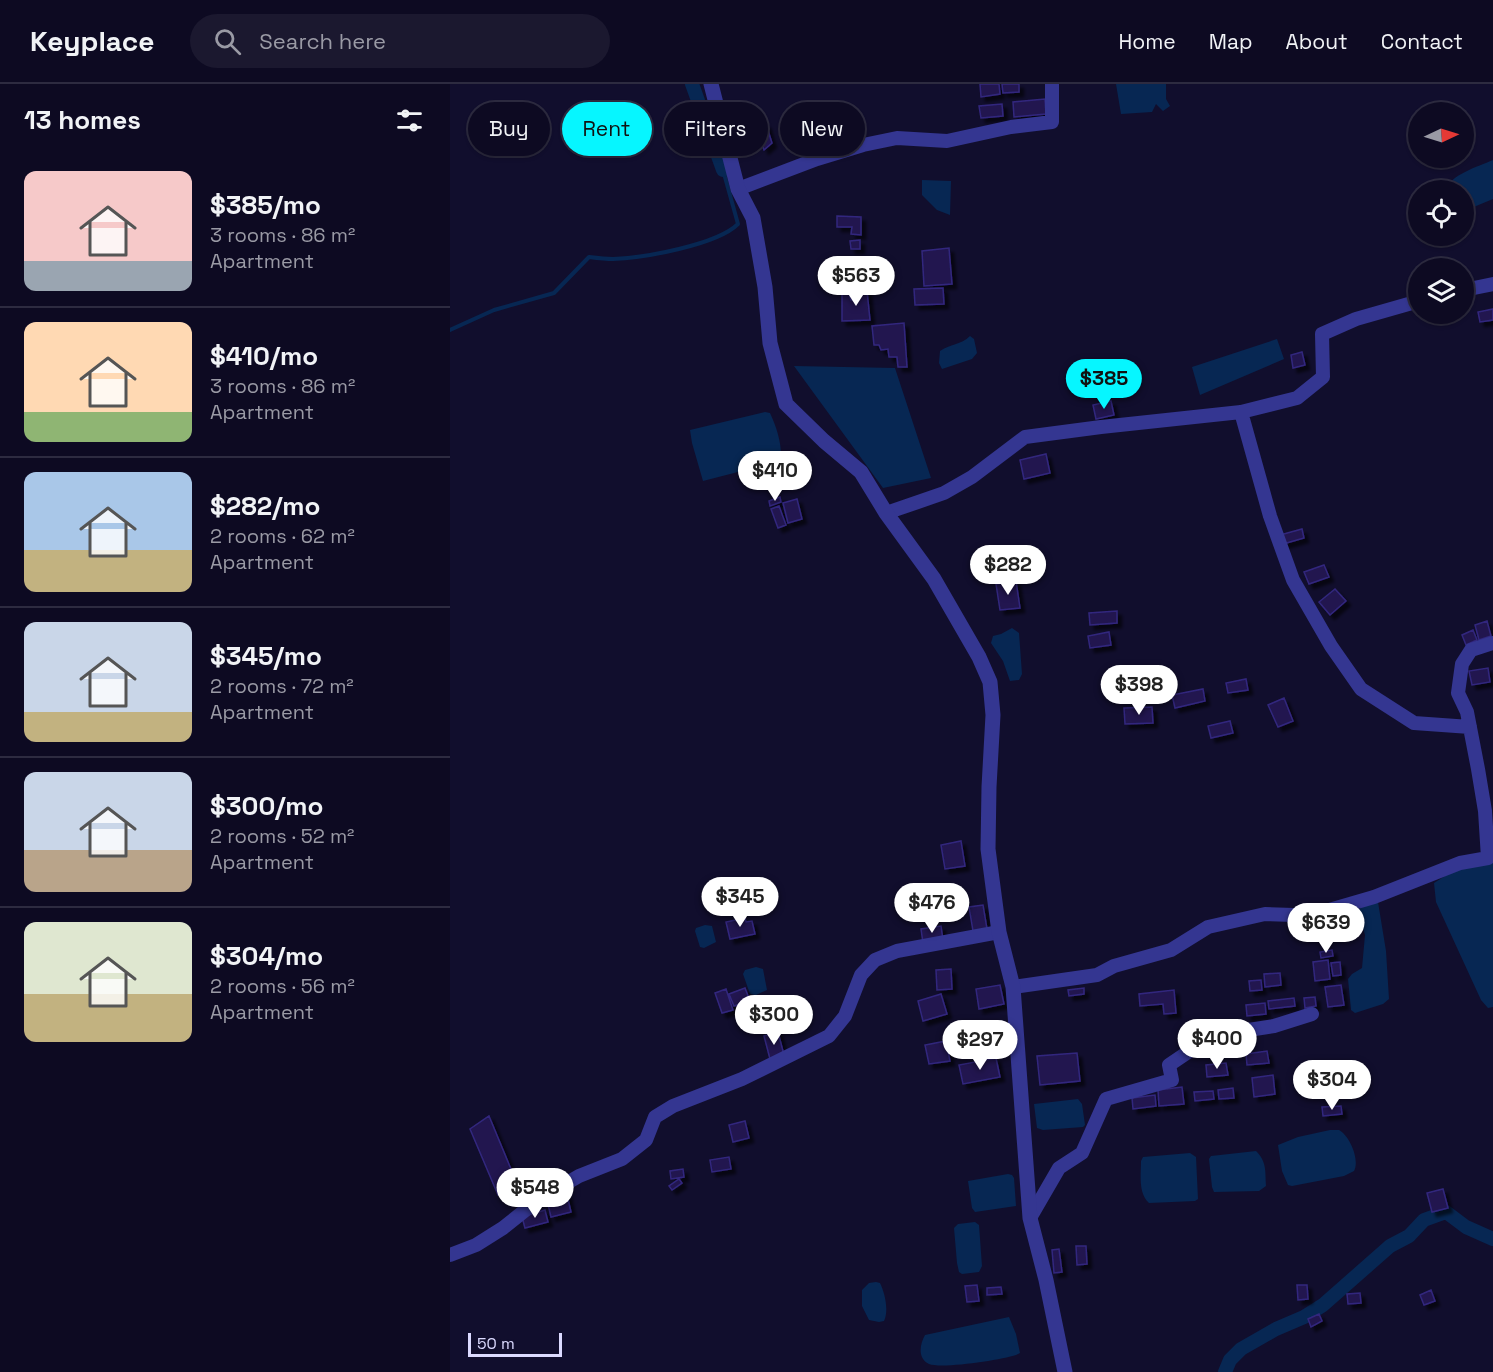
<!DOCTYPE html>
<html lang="en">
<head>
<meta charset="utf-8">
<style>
	:root { --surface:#0d0a22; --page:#1b182f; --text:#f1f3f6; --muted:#9a9aa5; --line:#2d2b40; --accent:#06f6ff }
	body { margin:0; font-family:"Space Grotesk",sans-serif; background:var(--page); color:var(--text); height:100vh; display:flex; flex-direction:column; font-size:22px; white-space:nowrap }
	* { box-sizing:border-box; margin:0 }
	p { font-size:20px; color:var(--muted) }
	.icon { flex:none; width:33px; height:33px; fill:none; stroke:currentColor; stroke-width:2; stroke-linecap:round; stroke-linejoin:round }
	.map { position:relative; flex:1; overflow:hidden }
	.side { display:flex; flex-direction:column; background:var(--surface); width:450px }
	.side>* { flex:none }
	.hud { position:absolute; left:18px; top:18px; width:570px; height:54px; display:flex; gap:12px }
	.needle { width:39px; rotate:86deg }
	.controls { position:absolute; left:958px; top:18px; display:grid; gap:12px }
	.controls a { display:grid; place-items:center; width:66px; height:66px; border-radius:50%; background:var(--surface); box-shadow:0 2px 4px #0004,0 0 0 2px var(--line); font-size:30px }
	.scale { position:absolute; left:18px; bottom:15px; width:94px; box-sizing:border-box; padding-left:6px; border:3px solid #dcdaff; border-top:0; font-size:16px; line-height:21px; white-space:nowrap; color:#dcdaff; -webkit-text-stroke:4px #110e2d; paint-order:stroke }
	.price { position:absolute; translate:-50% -51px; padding:0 14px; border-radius:21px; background:#fff; color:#222; font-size:20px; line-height:39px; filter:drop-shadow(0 2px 3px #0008) }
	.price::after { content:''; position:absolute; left:50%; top:36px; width:18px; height:14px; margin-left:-9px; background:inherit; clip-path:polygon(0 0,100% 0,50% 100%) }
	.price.on { background:var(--accent); color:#111 }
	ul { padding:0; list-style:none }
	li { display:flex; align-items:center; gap:18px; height:150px; padding:0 24px }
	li+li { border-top:2px solid var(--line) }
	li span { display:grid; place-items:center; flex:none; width:168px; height:120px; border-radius:12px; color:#555 }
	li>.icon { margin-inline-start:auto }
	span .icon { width:72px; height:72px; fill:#fffc; stroke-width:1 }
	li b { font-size:26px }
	h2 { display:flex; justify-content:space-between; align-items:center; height:72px; padding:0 24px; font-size:26px }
	.chip { padding:0 21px; border-radius:27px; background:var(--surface); box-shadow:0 2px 4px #0004,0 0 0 2px var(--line); font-size:21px; line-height:54px }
	.chip.on { background:var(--accent); color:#111 }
	header { display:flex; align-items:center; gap:36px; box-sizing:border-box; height:84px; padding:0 30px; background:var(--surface); border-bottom:2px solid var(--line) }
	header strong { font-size:28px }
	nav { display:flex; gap:33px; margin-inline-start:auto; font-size:21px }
	.search { width:420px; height:54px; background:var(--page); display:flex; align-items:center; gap:15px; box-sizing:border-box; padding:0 21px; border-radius:33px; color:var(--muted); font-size:22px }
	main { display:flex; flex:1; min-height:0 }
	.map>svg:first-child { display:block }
	.water { fill:#072753 }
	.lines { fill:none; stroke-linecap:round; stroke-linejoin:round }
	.stream { stroke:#072753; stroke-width:4 }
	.canal { stroke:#072753; stroke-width:14 }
	.building { fill:#201850; stroke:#33277e; stroke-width:1.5; filter:url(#shadow) }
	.minor { stroke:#343691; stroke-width:14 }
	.tertiary { stroke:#343691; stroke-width:15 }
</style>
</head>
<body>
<header>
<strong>Keyplace</strong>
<div class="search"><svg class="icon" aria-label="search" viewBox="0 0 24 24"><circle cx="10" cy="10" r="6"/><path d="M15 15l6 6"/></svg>Search here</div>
<nav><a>Home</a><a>Map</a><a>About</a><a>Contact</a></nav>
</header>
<main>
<section class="side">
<h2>13 homes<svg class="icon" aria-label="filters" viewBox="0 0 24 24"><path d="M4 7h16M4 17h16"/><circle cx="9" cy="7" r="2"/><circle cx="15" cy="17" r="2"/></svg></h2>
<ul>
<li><span style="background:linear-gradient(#f6c9c9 75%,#9aa5b1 0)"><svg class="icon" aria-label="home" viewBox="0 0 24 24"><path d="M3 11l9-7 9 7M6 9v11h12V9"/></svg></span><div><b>$385/mo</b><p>3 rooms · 86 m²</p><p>Apartment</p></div></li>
<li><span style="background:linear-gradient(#ffd9b3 75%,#8fb573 0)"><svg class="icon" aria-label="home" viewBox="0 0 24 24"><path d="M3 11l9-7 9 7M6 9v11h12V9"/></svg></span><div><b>$410/mo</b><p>3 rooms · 86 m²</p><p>Apartment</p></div></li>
<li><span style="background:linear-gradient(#a9c7e8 65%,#c2b280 0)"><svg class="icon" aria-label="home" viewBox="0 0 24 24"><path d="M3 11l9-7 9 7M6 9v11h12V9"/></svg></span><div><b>$282/mo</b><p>2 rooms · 62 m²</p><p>Apartment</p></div></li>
<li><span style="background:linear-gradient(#c9d6e8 75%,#c2b280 0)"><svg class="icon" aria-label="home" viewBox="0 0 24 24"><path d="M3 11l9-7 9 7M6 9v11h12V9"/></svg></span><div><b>$345/mo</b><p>2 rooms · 72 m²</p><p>Apartment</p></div></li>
<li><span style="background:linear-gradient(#c9d6e8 65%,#b9a48a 0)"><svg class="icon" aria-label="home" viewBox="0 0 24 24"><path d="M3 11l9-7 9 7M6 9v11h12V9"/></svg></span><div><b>$300/mo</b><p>2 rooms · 52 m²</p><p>Apartment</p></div></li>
<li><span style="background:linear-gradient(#dfe7d0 60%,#c2b280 0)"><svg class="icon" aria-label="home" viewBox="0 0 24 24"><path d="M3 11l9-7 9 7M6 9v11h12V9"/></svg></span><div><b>$304/mo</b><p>2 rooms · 56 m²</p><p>Apartment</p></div></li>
</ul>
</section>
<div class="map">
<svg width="1043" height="1288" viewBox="0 0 1043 1288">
	<defs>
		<filter id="shadow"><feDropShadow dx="4.5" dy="4.5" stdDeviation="1.5" flood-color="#0009"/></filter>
	</defs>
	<rect width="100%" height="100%" fill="#110e2d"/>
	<path class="water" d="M 666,0 L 716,0 L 716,15 L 720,22 L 713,27 L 706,20 L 702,28 L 671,30 Z
		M 1043,76 L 1043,115 L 1014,127 L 1014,106 L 995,106 C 1002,90 1027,83 1043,76 Z
		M 472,96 L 501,97 L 500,131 L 487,126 L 472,111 Z
		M 520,252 L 524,255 L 527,269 L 522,275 L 492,285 L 489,279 L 490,267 C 500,260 511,261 520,252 Z
		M 827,255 L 834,275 L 750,311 L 742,283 Z
		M 344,282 L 445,284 L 481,394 L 433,404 Z
		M 315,328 L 320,329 C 327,344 332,360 331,377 L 253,397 L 242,359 L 240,346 Z
		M 562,544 L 569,549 L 572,590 L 569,596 L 560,597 L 553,577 L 541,559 L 543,552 L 551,550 Z
		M 1039,776 L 1043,779 L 1043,923 L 1038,924 L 1031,916 L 986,818 L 984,799 L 998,790 Z
		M 928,818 L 936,867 L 939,915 L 933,920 L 905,929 L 901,926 L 898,895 L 902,890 L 912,884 L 915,851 L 908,827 L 913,821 Z
		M 255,841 L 262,842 L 266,858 L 254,864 L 250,863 L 245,847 L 246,844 Z
		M 306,883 L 313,885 L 317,906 L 306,911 L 300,910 L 293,890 L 295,886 Z
		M 628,1015 L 632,1020 L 635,1041 L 633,1043 L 593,1046 L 587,1044 L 584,1020 Z
		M 880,1046 L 889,1046 C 900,1052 910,1076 904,1087 L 894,1092 L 842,1102 L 838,1101 L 832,1087 L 828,1061 L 848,1053 Z
		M 806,1067 C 817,1078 815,1087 816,1102 L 809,1107 L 764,1108 L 762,1103 L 759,1075 L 761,1072 Z
		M 740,1069 L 746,1073 L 748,1115 L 745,1117 L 699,1119 C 688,1109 691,1091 691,1077 L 693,1073 Z
		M 558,1090 L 562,1091 L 564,1094 L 566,1122 L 525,1128 L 522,1124 L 518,1097 Z
		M 525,1138 L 529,1141 L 532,1182 L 529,1188 L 512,1190 L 509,1188 L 507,1179 L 504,1144 L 508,1140 Z
		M 426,1198 L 430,1199 C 435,1209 439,1227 434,1237 L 429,1238 L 419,1236 L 412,1222 L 412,1206 L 419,1199 Z
		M 559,1233 L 566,1250 L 570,1269 L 566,1271 C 551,1276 492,1285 479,1280 C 467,1274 470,1260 475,1251 Z"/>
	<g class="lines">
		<path class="stream" d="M 0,246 L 44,226 L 104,209 L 139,173 C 147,174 155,175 163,175 C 193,174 267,161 288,140 L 273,86"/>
		<path class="canal" d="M 242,0 L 273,86
			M 775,1288 L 780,1276 L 791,1265 L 826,1245 L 854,1233 L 873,1221 L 940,1162 L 959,1152 L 974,1136 L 996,1128 L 1016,1143 L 1043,1155"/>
	</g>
	<path class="building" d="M 530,0 L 549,0 L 550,10 L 531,13 Z
		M 552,0 L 569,0 L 569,8 L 553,9 Z
		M 595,15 L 596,30 L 564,33 L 563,18 Z
		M 552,20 L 553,32 L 531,34 L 529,22 Z
		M 316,40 L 322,59 L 314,66 L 306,44 Z
		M 387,132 L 411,133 L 411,151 L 401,150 L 402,143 L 387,143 Z
		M 410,156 L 410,165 L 401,165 L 400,157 Z
		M 499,164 L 502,200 L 474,202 L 472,167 Z
		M 493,204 L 494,220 L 465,221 L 464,205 Z
		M 407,207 L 417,207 L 420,236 L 392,237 L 392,210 L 399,210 L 401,216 L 407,214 Z
		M 1043,225 L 1043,236 L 1030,238 L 1028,228 Z
		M 454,239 L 457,283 L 448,283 L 447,273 L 439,273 L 438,265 L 431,266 L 429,261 L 424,261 L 422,242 Z
		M 852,268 L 855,281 L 843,284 L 841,271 Z
		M 661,317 L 664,331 L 646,335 L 643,321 Z
		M 596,370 L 600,389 L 574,395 L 570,376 Z
		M 330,413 L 331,418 L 320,422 L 319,417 Z
		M 347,415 L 352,435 L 338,439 L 333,419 Z
		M 329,422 L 336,441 L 328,444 L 321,425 Z
		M 852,445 L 854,454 L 833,460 L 830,451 Z
		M 559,466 L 561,478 L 530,482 L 528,470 Z
		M 874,481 L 879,493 L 859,500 L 854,488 Z
		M 566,497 L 570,524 L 550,526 L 546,500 Z
		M 885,505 L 896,517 L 880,531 L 869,518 Z
		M 667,527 L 667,539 L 640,541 L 639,529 Z
		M 1037,537 L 1041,552 L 1029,556 L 1025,541 Z
		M 1023,546 L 1027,556 L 1016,561 L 1012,551 Z
		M 659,548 L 661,561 L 640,564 L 638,552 Z
		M 1038,584 L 1040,598 L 1022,601 L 1019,587 Z
		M 796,595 L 798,606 L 778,609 L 776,599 Z
		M 753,605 L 755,617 L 725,624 L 722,611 Z
		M 834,614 L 843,637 L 828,643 L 818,621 Z
		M 702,623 L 703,639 L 675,640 L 674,624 Z
		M 780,637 L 783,649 L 761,654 L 758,642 Z
		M 511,757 L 515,782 L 495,785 L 491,761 Z
		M 533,821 L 537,845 L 523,847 L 519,823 Z
		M 295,834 L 296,838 L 302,837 L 305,850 L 280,855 L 276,838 Z
		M 491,842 L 493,856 L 473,859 L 471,845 Z
		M 882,866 L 883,872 L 871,874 L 870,868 Z
		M 878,876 L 880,895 L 865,897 L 863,878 Z
		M 890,878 L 891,891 L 883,892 L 881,879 Z
		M 501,885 L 502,905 L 487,906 L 486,886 Z
		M 830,889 L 831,901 L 815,903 L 814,890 Z
		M 811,896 L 812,906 L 800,907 L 799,897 Z
		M 550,901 L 554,920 L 529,925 L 526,905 Z
		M 891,901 L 894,921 L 878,923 L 875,903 Z
		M 295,904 L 300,917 L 284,922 L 279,910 Z
		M 634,904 L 634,910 L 619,912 L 618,906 Z
		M 276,905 L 283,926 L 272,929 L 265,909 Z
		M 724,906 L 726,929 L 714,930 L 713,920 L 690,922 L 689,910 Z
		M 491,910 L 497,930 L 473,937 L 468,917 Z
		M 865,913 L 866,922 L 855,924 L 854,914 Z
		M 844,914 L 845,922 L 819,925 L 818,917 Z
		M 815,919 L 816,930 L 797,932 L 796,921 Z
		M 325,922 L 328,931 L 305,940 L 301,930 Z
		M 328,948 L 334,971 L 320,975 L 314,952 Z
		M 496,957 L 500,977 L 479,980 L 475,961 Z
		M 817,967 L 819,979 L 797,981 L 796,970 Z
		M 627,969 L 630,997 L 590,1001 L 587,972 Z
		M 546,974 L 550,993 L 513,1000 L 509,981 Z
		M 776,979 L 778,991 L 757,993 L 756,981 Z
		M 823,991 L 825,1010 L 804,1013 L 802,994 Z
		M 732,1003 L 734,1020 L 709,1022 L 708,1006 Z
		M 783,1004 L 784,1014 L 769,1015 L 768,1006 Z
		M 763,1007 L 764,1015 L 745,1017 L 744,1008 Z
		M 705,1011 L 706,1022 L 683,1025 L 682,1014 Z
		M 891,1022 L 892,1030 L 873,1032 L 872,1023 Z
		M 39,1032 L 68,1102 L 48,1111 L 20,1045 Z
		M 295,1037 L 299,1054 L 283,1058 L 279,1041 Z
		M 279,1073 L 281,1085 L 262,1088 L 260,1076 Z
		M 233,1085 L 234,1093 L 221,1095 L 220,1087 Z
		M 229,1095 L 232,1099 L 222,1106 L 219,1102 Z
		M 993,1105 L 998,1124 L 982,1128 L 977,1109 Z
		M 117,1111 L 121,1128 L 101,1133 L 97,1116 Z
		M 95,1126 L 98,1138 L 75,1144 L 72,1133 Z
		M 626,1162 L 636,1162 L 637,1180 L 627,1181 Z
		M 609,1165 L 612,1188 L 604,1189 L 602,1166 Z
		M 527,1201 L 529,1217 L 517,1218 L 515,1202 Z
		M 847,1201 L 857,1201 L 858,1215 L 848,1216 Z
		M 551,1203 L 552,1210 L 537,1211 L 537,1204 Z
		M 981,1206 L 985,1217 L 974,1221 L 970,1211 Z
		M 910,1209 L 911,1219 L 898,1220 L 897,1210 Z
		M 869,1230 L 872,1237 L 861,1243 L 858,1235 Z"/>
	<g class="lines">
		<path class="minor" d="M 288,105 L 367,75 L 413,61 L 447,54 L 497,57 L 561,43 L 602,38 L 602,0
			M 1014,206 L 1043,200
			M 791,328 L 820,432 L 843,496 L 881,562 L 911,605 L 964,639 L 1020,643
			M 436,429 L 494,409 L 522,393 L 575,353 L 651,343 L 791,328 L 847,314 L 873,293 L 872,250 L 906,235 L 969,217
			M 563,903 L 647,891 L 664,882 L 721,866 L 758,843 L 815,830 L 844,831 L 869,829 L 924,813 L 1010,779 L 1038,774 L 1035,727 L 1028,685 L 1017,628 L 1008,609 L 1012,580 L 1021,566 L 1043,559
			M 580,1134 L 609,1084 L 632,1069 L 656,1015 L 722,996 L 719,981 L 750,960 L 792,947 L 824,942 L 862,930
			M 0,1171 L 26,1161 L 53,1144 L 88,1116 L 129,1092 L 172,1075 L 196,1056 L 205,1033 L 223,1022 L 292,995 L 379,952 L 395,932 L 411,891 L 425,876 L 447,867 L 549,848"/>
		<path class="tertiary" d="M 261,0 L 288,105 L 303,134 L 315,203 L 320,259 L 336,320 L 374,357 L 411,388 L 436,429 L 484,495 L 529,573 L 540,598 L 543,631 L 539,703 L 538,765 L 549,848 L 563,903 L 580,1134 L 596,1196 L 615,1288"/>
	</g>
</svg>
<div class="controls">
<a><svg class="needle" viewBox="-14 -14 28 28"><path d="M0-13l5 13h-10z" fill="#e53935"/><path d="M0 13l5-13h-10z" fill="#9a9aa5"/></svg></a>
<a><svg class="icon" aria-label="locate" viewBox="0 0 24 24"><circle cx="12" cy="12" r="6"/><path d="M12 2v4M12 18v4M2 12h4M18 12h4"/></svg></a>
<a><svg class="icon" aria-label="layers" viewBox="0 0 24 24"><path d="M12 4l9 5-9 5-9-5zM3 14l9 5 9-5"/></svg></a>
</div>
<div class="scale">50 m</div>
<b class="price" style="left:406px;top:223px">$563</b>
<b class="price on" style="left:654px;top:326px">$385</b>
<b class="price" style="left:325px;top:418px">$410</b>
<b class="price" style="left:558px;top:512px">$282</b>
<b class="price" style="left:689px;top:632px">$398</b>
<b class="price" style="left:290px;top:844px">$345</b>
<b class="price" style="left:482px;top:850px">$476</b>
<b class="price" style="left:876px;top:870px">$639</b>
<b class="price" style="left:324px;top:962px">$300</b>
<b class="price" style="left:767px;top:986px">$400</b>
<b class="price" style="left:530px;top:987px">$297</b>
<b class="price" style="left:882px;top:1027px">$304</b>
<b class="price" style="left:85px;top:1135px">$548</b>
<div class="hud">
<a class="chip">Buy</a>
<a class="chip on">Rent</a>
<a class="chip">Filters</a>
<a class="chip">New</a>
</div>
</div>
</main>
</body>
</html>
